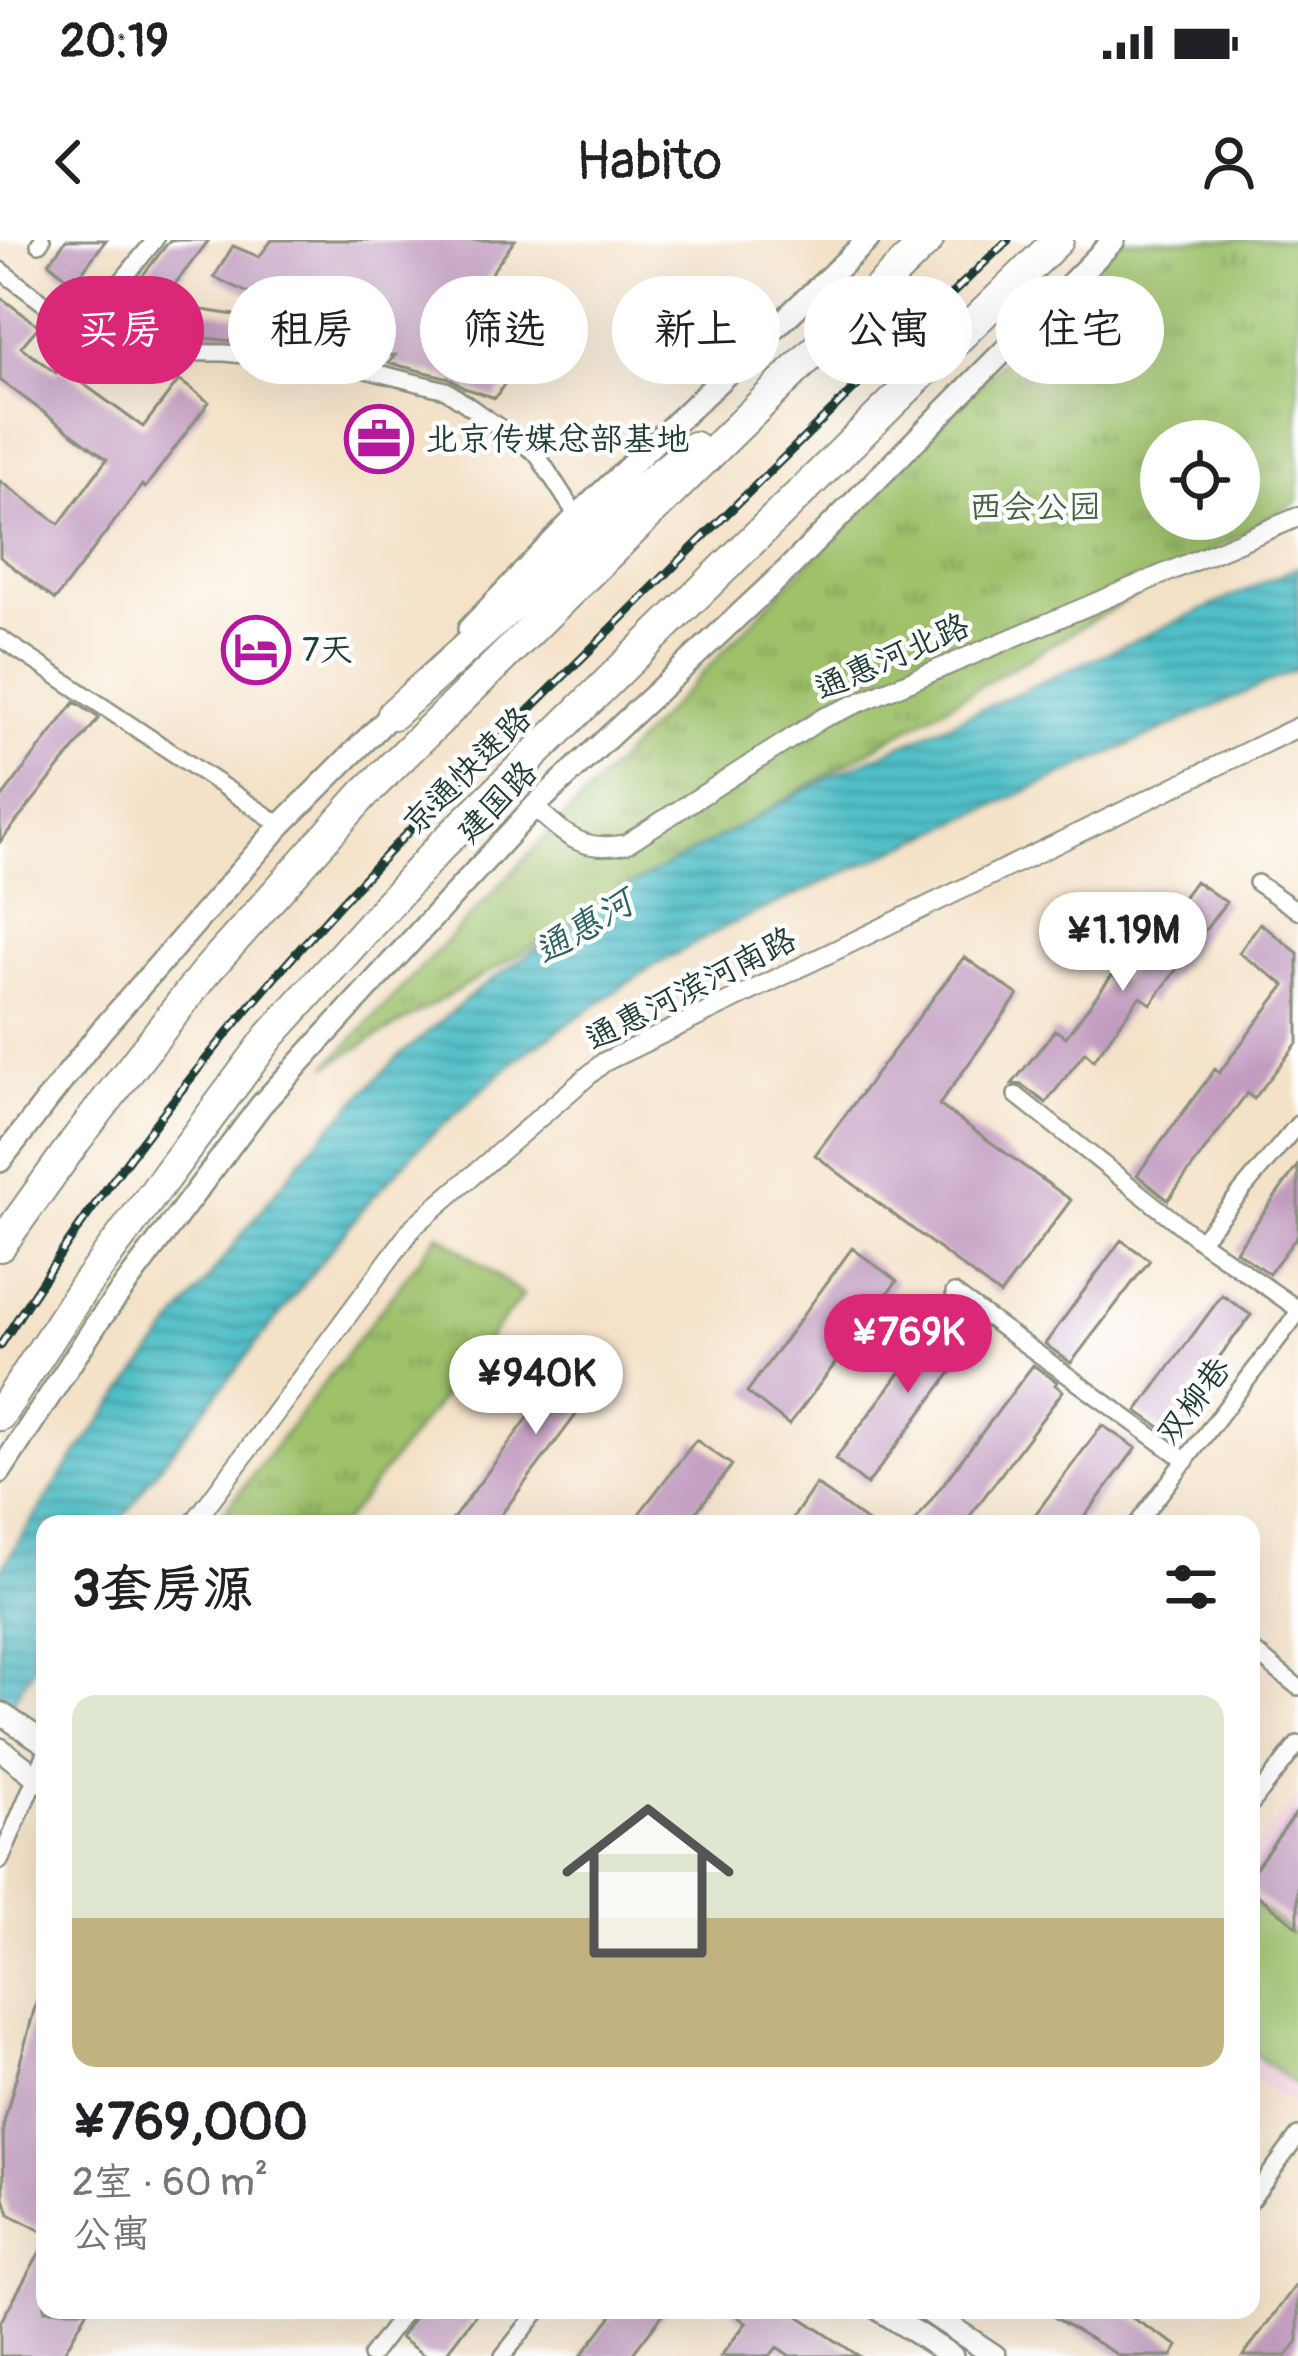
<!DOCTYPE html>
<html lang="zh">
<head>
<meta charset="utf-8">
<style>
	:root { --surface:#fff; --page:#f6f6f6; --text:#202124; --muted:#757577; --accent:#db2777 }
	body { margin:0; font-family:Pangolin,"LXGW WenKai TC",sans-serif; background:var(--page); color:var(--text); height:100vh; display:flex; flex-direction:column; font-size:45px; white-space:nowrap }
	* { box-sizing:border-box; margin:0 }
	p { font-size:39px; color:var(--muted) }
	.icon { flex:none; width:66px; height:66px; fill:none; stroke:currentColor; stroke-width:2; stroke-linecap:round; stroke-linejoin:round }
	.map { position:relative; flex:1; overflow:hidden }
	.drawer { position:absolute; left:36px; top:1275px; width:1224px; height:804px; display:flex; flex-direction:column; background:var(--surface); border-radius:24px; box-shadow:0 12px 48px #0002 }
	.drawer>* { flex:none }
	.banner { position:absolute; left:36px; top:36px; width:1227px; height:108px; display:flex; gap:24px }
	.tools { position:absolute; left:1140px; top:180px; display:grid; gap:24px }
	.tools a { display:grid; place-items:center; width:120px; height:120px; border-radius:50%; background:var(--surface); box-shadow:0 12px 48px #0002; font-size:60px }
	.price { position:absolute; translate:-50% -102px; padding:0 27px; border-radius:42px; background:#fff; color:#222; font-size:39px; line-height:78px; filter:drop-shadow(0 3px 6px #0008) }
	.price::after { content:''; position:absolute; left:50%; top:72px; width:36px; height:27px; margin-left:-18px; background:inherit; clip-path:polygon(0 0,100% 0,50% 100%) }
	.price.active { background:var(--accent); color:#fff }
	ul { padding:0; list-style:none }
	li { display:grid; align-content:center; gap:24px; height:636px; padding:0 36px }
	li span { display:grid; place-items:center; height:372px; border-radius:24px; color:#555 }
	li>.icon { margin-inline-start:auto }
	span .icon { width:216px; height:216px; fill:#fffc; stroke-width:1 }
	li b { font-size:51px }
	h2 { display:flex; justify-content:space-between; align-items:center; height:144px; padding:0 36px; font-size:51px }
	.pill { padding:0 42px; border-radius:54px; background:var(--surface); box-shadow:0 12px 48px #0002; font-size:42px; line-height:108px }
	.pill.active { background:var(--accent); color:#fff }
	.status { display:flex; justify-content:space-between; align-items:center; height:84px; padding:0 60px; background:var(--surface); direction:ltr }
	.status svg { height:33px; fill:currentColor }
	header { display:flex; justify-content:space-between; align-items:center; height:156px; padding:0 36px; background:var(--surface); font-size:54px; font-weight:600 }
	.map>svg:first-child { display:block }
	.built { fill:#f4cfdd }
	.grass { fill:#9ec16a; stroke:#5e7f4f; stroke-width:3 }
	.park { fill:url(#park-tufts); stroke:#5e7f4f; stroke-width:3; fill-rule:evenodd }
	.water { fill:url(#water-rules); stroke:#387e7e; stroke-width:3 }
	.building { fill:#c29cc0 }
	.lines { fill:none; stroke-linecap:round; stroke-linejoin:round }
	.minor-casing { stroke:#8a907e; stroke-width:20 }
	.tertiary-casing { stroke:#8a907e; stroke-width:22 }
	.secondary-casing { stroke:#8a907e; stroke-width:26 }
	.motorway-casing { stroke:#8a907e; stroke-width:34 }
	.minor { stroke:#fff; stroke-width:15 }
	.tertiary { stroke:#fff; stroke-width:18 }
	.secondary { stroke:#fff; stroke-width:21 }
	.motorway { stroke:#fff; stroke-width:30 }
	.rail-casing { stroke:#1f3d34; stroke-width:9 }
	.rail { stroke:#fff; stroke-width:4.5; stroke-dasharray:14; stroke-linecap:butt }
	.labels { text-anchor:middle; dominant-baseline:central; stroke-width:9; stroke-linejoin:round; paint-order:stroke }
	.poi-label { font-size:33px; fill:#1f3d34; stroke:#fff; text-anchor:start }
	.park-label { font-size:33px; fill:#456544; stroke:#fff }
	.street-label { font-size:33px; fill:#1f3d34; stroke:#fff }
	.water-label { font-size:36px; font-style:italic; fill:#2e6460; stroke:#fff }
</style>
</head>
<body>
<div class="status"><b>20:19</b><svg viewBox="0 0 49 12"><path d="M0 12V9h3v3zM5 12V6h3v6zM10 12V3h3v9zM15 12V0h3v12zM26 1h20v11H26zM47 4h2v5h-2z"/></svg></div>
<header><svg class="icon" aria-label="back" viewBox="0 0 24 24"><path d="M15 5l-7 7 7 7"/></svg>Habito<svg class="icon" aria-label="person" viewBox="0 0 24 24"><circle cx="12" cy="8" r="4"/><path d="M4 21q1-7 8-7t8 7"/></svg></header>
<div class="map">
<svg width="1298" height="2116" viewBox="0 0 1298 2116">
	<defs>
		<pattern id="park-tufts" width="24" height="20" patternUnits="userSpaceOnUse" patternTransform="scale(3)"><rect width="24" height="20" fill="#9ec16a"/><path d="M3 7l-1-3M5 7V3M7 7l1-3M15 17l-1-3M17 17v-4M19 17l1-3" fill="none" stroke="#809e58"/></pattern>
		<pattern id="water-rules" width="6" height="5" patternUnits="userSpaceOnUse" patternTransform="scale(3)"><rect width="6" height="5" fill="#51bfc8"/><path d="M0 2.5h6" fill="none" stroke="#439ca3"/></pattern>
	</defs>
	<rect width="100%" height="100%" fill="#fff"/>
	<filter id="ink" filterUnits="userSpaceOnUse"><feTurbulence type="fractalNoise" baseFrequency=".00833" numOctaves="2"/><feDisplacementMap in="SourceGraphic" scale="24" xChannelSelector="R" yChannelSelector="G"/><feConvolveMatrix kernelMatrix="1 2 1 2 8 2 1 2 1" color-interpolation-filters="sRGB"/></filter>
	<filter id="wash" filterUnits="userSpaceOnUse"><feTurbulence type="fractalNoise" baseFrequency=".004" numOctaves="4" result="noise"/><feDisplacementMap in="SourceGraphic" scale="48" xChannelSelector="R" yChannelSelector="G"/><feGaussianBlur stdDeviation="2.7" result="paint"/><feColorMatrix in="noise" values="0 0 0 0 0 0 0 0 0 0 0 0 0 0 0 0 0 1.4 0 .05"/><feComposite in="paint" operator="in"/></filter>
	<g filter="url(#wash)">
		<rect width="100%" height="100%" fill="#f4e2c8"/>
		<path class="built" d="M 1298,1556 L 1298,1869 L 1251,1837 L 1251,1615 Z"/>
		<path class="grass" d="M 1251,1661 L 1298,1697 L 1298,1847 L 1251,1811 Z"/>
		<path class="park" d="M 1117,0 L 1298,0 L 1298,261 L 327,826 ZM 1161,201 L 1239,201 L 1239,279 L 1161,279 Z
			M 439,994 L 523,1055 L 342,1284 L 215,1284 Z"/>
		<path class="water" d="M 1298,327 L 1298,429 L 729,685 L 647,730 L 518,818 L 422,904 L 366,965 L 149,1240 L 120,1284 L 45,1284 L 45,1407 L 0,1483 L 0,1331 L 71,1221 L 240,997 L 309,910 L 398,817 L 480,748 L 617,653 L 832,536 Z"/>
		<g id="blocks">
			<path class="building" d="M 66,0 L 106,0 L 74,43 L 49,23 Z
				M 170,0 L 209,0 L 138,92 L 114,73 Z
				M 272,0 L 515,0 L 455,83 L 517,125 L 495,158 L 464,148 L 449,138 L 389,123 L 395,115 L 359,116 L 171,94 L 176,66 L 326,89 L 214,37 L 233,6 L 259,17 Z
				M 0,57 L 39,86 L 21,107 L 56,133 L 60,127 L 143,187 L 179,140 L 209,162 L 145,248 L 142,245 L 55,360 L 0,317 L 0,241 L 59,284 L 107,219 L 0,140 Z
				M 75,462 L 99,478 L 0,602 L 0,560 Z
				M 1195,641 L 1226,662 L 1151,764 L 1140,756 L 1094,820 L 1085,812 L 1046,863 L 1022,845 L 1012,844 L 1055,790 L 1066,797 L 1112,735 L 1122,742 Z
				M 1260,683 L 1298,713 L 1298,802 L 1254,859 L 1247,853 L 1168,960 L 1137,935 L 1215,829 L 1219,833 L 1285,745 L 1239,713 Z
				M 964,717 L 1018,755 L 939,865 L 1071,960 L 1000,1055 L 815,915 Z
				M 1298,925 L 1298,995 L 1269,1034 L 1236,1011 Z
				M 1121,1000 L 1150,1020 L 1071,1123 L 1045,1104 Z
				M 852,1008 L 897,1041 L 789,1185 L 747,1152 Z
				M 1222,1055 L 1251,1075 L 1164,1190 L 1137,1171 Z
				M 949,1068 L 982,1091 L 867,1245 L 835,1219 Z
				M 585,1101 L 615,1123 L 494,1284 L 449,1284 Z
				M 1033,1125 L 1057,1142 L 1055,1145 L 1063,1151 L 964,1284 L 913,1284 Z
				M 1102,1185 L 1136,1208 L 1079,1284 L 1028,1284 Z
				M 696,1200 L 732,1225 L 687,1284 L 631,1284 Z
				M 816,1244 L 870,1284 L 789,1284 Z
				M 1298,1570 L 1298,1687 L 1251,1650 L 1251,1634 Z
				M 40,1748 L 45,1749 L 45,1993 L 9,1974 L 4,1958 L 3,1886 Z
				M 45,2003 L 45,2070 L 88,2070 L 62,2116 L 0,2116 L 0,2083 Z
				M 1298,2042 L 1298,2101 L 1287,2116 L 1243,2116 Z
				M 419,2070 L 479,2070 L 444,2116 L 425,2116 L 400,2098 Z
				M 616,2070 L 666,2070 L 631,2116 L 581,2116 Z
				M 729,2070 L 789,2070 L 859,2116 L 790,2116 L 777,2107 L 770,2116 L 721,2116 L 746,2083 Z
				M 1042,2070 L 1119,2070 L 1178,2106 L 1172,2116 L 1120,2116 Z"/>
		</g>
	</g>
	<g filter="url(#ink)">
		<use href="#blocks" fill-opacity="0" stroke="#8a907e" stroke-width="3"/>
		<g class="lines">
			<g class="minor-casing">
				<path id="minor" d="M 39,4 L 42,0
					M 0,30 L 108,112 L 225,113 L 354,127 L 446,150 L 536,213 L 577,276
					M 111,54 L 155,0
					M 0,398 L 281,585
					M 1257,643 L 1298,671
					M 1016,855 L 1200,1001
					M 1298,884 L 1200,1001 L 1298,1069
					M 954,1053 L 1186,1221
					M 1137,1284 L 1298,1073
					M 1251,1409 L 1298,1447
					M 1251,1564 L 1298,1504
					M 0,1621 L 45,1515
					M 1251,1960 L 1298,1896
					M 371,2116 L 406,2070
					M 503,2116 L 539,2070"/>
			</g>
			<g class="tertiary-casing">
				<path id="tertiary" d="M 534,567 C 566,595 581,613 626,604 L 823,478 L 1298,277
					M 193,1284 L 414,986 L 604,822 L 1298,487"/>
			</g>
			<g class="secondary-casing">
				<path id="secondary" d="M 469,389 L 577,276 L 868,0
					M 0,921 L 101,791 L 281,585 L 400,466
					M 0,1232 L 97,1083 L 261,865 L 534,567 L 787,330 L 1114,0
					M 0,1473 L 45,1503
					M 0,1509 L 45,1543
					M 880,2070 L 952,2116
					M 926,2070 L 995,2116"/>
			</g>
			<g class="motorway-casing">
				<path id="motorway" d="M 393,474 L 643,248 L 694,207
					M 0,1006 L 76,900 L 203,735 L 363,555 L 928,0
					M 0,1175 L 81,1051 L 270,796 L 440,607 L 1058,0"/>
			</g>
			<use href="#minor" class="minor"/>
			<use href="#tertiary" class="tertiary"/>
			<use href="#secondary" class="secondary"/>
			<use href="#motorway" class="motorway"/>
			<g class="rail-casing">
				<path id="rail" d="M 0,1106 C 92,960 197,823 313,694 C 404,592 502,497 599,401 C 734,266 870,132 1008,0"/>
			</g>
			<use href="#rail" class="rail"/>
		</g>
	</g>
	<defs>
		<g id="office-ring" transform="scale(3.45)"><circle r="9.5" fill="#fff" stroke="#b5179e" stroke-width="1.5"/><path d="M-6-3h4V-5.5h4V-3h4V5H-6ZM-1-4.5V-3h2v-1.5ZM-6 0V1H6V0Z" fill="#b5179e"/></g>
		<g id="hotel-ring" transform="scale(3.45)"><circle r="9.5" fill="#fff" stroke="#b5179e" stroke-width="1.5"/><path d="M-6-4.5h1.5V1H6V5H4.5V3h-9V5H-6ZM-4 0a1.8 1.8 0 1 1 3.6 0ZM.5 0V-2.5h3Q6-2.5 6 0Z" fill="#b5179e"/></g>
	</defs>
	<g fill-rule="evenodd">
		<use href="#office-ring" x="379" y="199"/>
		<use href="#hotel-ring" x="256" y="410"/>
	</g>
	<g class="labels">
		<g class="poi-label">
			<text x="425" y="199">北京传媒总部基地</text>
			<text x="302" y="410">7天</text>
		</g>
		<g class="park-label">
			<text x="1035" y="267">西会公园</text>
		</g>
		<g class="street-label">
			<text transform="translate(892 417) rotate(-24)">通惠河北路</text>
			<text transform="translate(467 531) rotate(-45)">京通快速路</text>
			<text transform="translate(497 562) rotate(-46)">建国路</text>
			<text transform="translate(691 749) rotate(-27)">通惠河滨河南路</text>
			<text transform="translate(1194 1161) rotate(-53)">双柳巷</text>
		</g>
		<g class="water-label">
			<text transform="translate(584 687) rotate(-31)">通惠河</text>
		</g>
	</g>
</svg>
<div class="tools">
<a><svg class="icon" aria-label="locate" viewBox="0 0 24 24"><circle cx="12" cy="12" r="6"/><path d="M12 2v4M12 18v4M2 12h4M18 12h4"/></svg></a>
</div>
<b class="price" style="left:1123px;top:754px">¥1.19M</b>
<b class="price active" style="left:908px;top:1156px">¥769K</b>
<b class="price" style="left:536px;top:1197px">¥940K</b>
<div class="banner">
<a class="pill active">买房</a>
<a class="pill">租房</a>
<a class="pill">筛选</a>
<a class="pill">新上</a>
<a class="pill">公寓</a>
<a class="pill">住宅</a>
</div>
<section class="drawer">
<h2>3套房源<svg class="icon" aria-label="filters" viewBox="0 0 24 24"><path d="M4 7h16M4 17h16"/><circle cx="9" cy="7" r="2"/><circle cx="15" cy="17" r="2"/></svg></h2>
<ul>
<li><span style="background:linear-gradient(#dfe7d0 60%,#c2b280 0)"><svg class="icon" aria-label="home" viewBox="0 0 24 24"><path d="M3 11l9-7 9 7M6 9v11h12V9"/></svg></span><div><b>¥769,000</b><p>2室 · 60 m²</p><p>公寓</p></div></li>
</ul>
</section>
</div>
</body>
</html>
